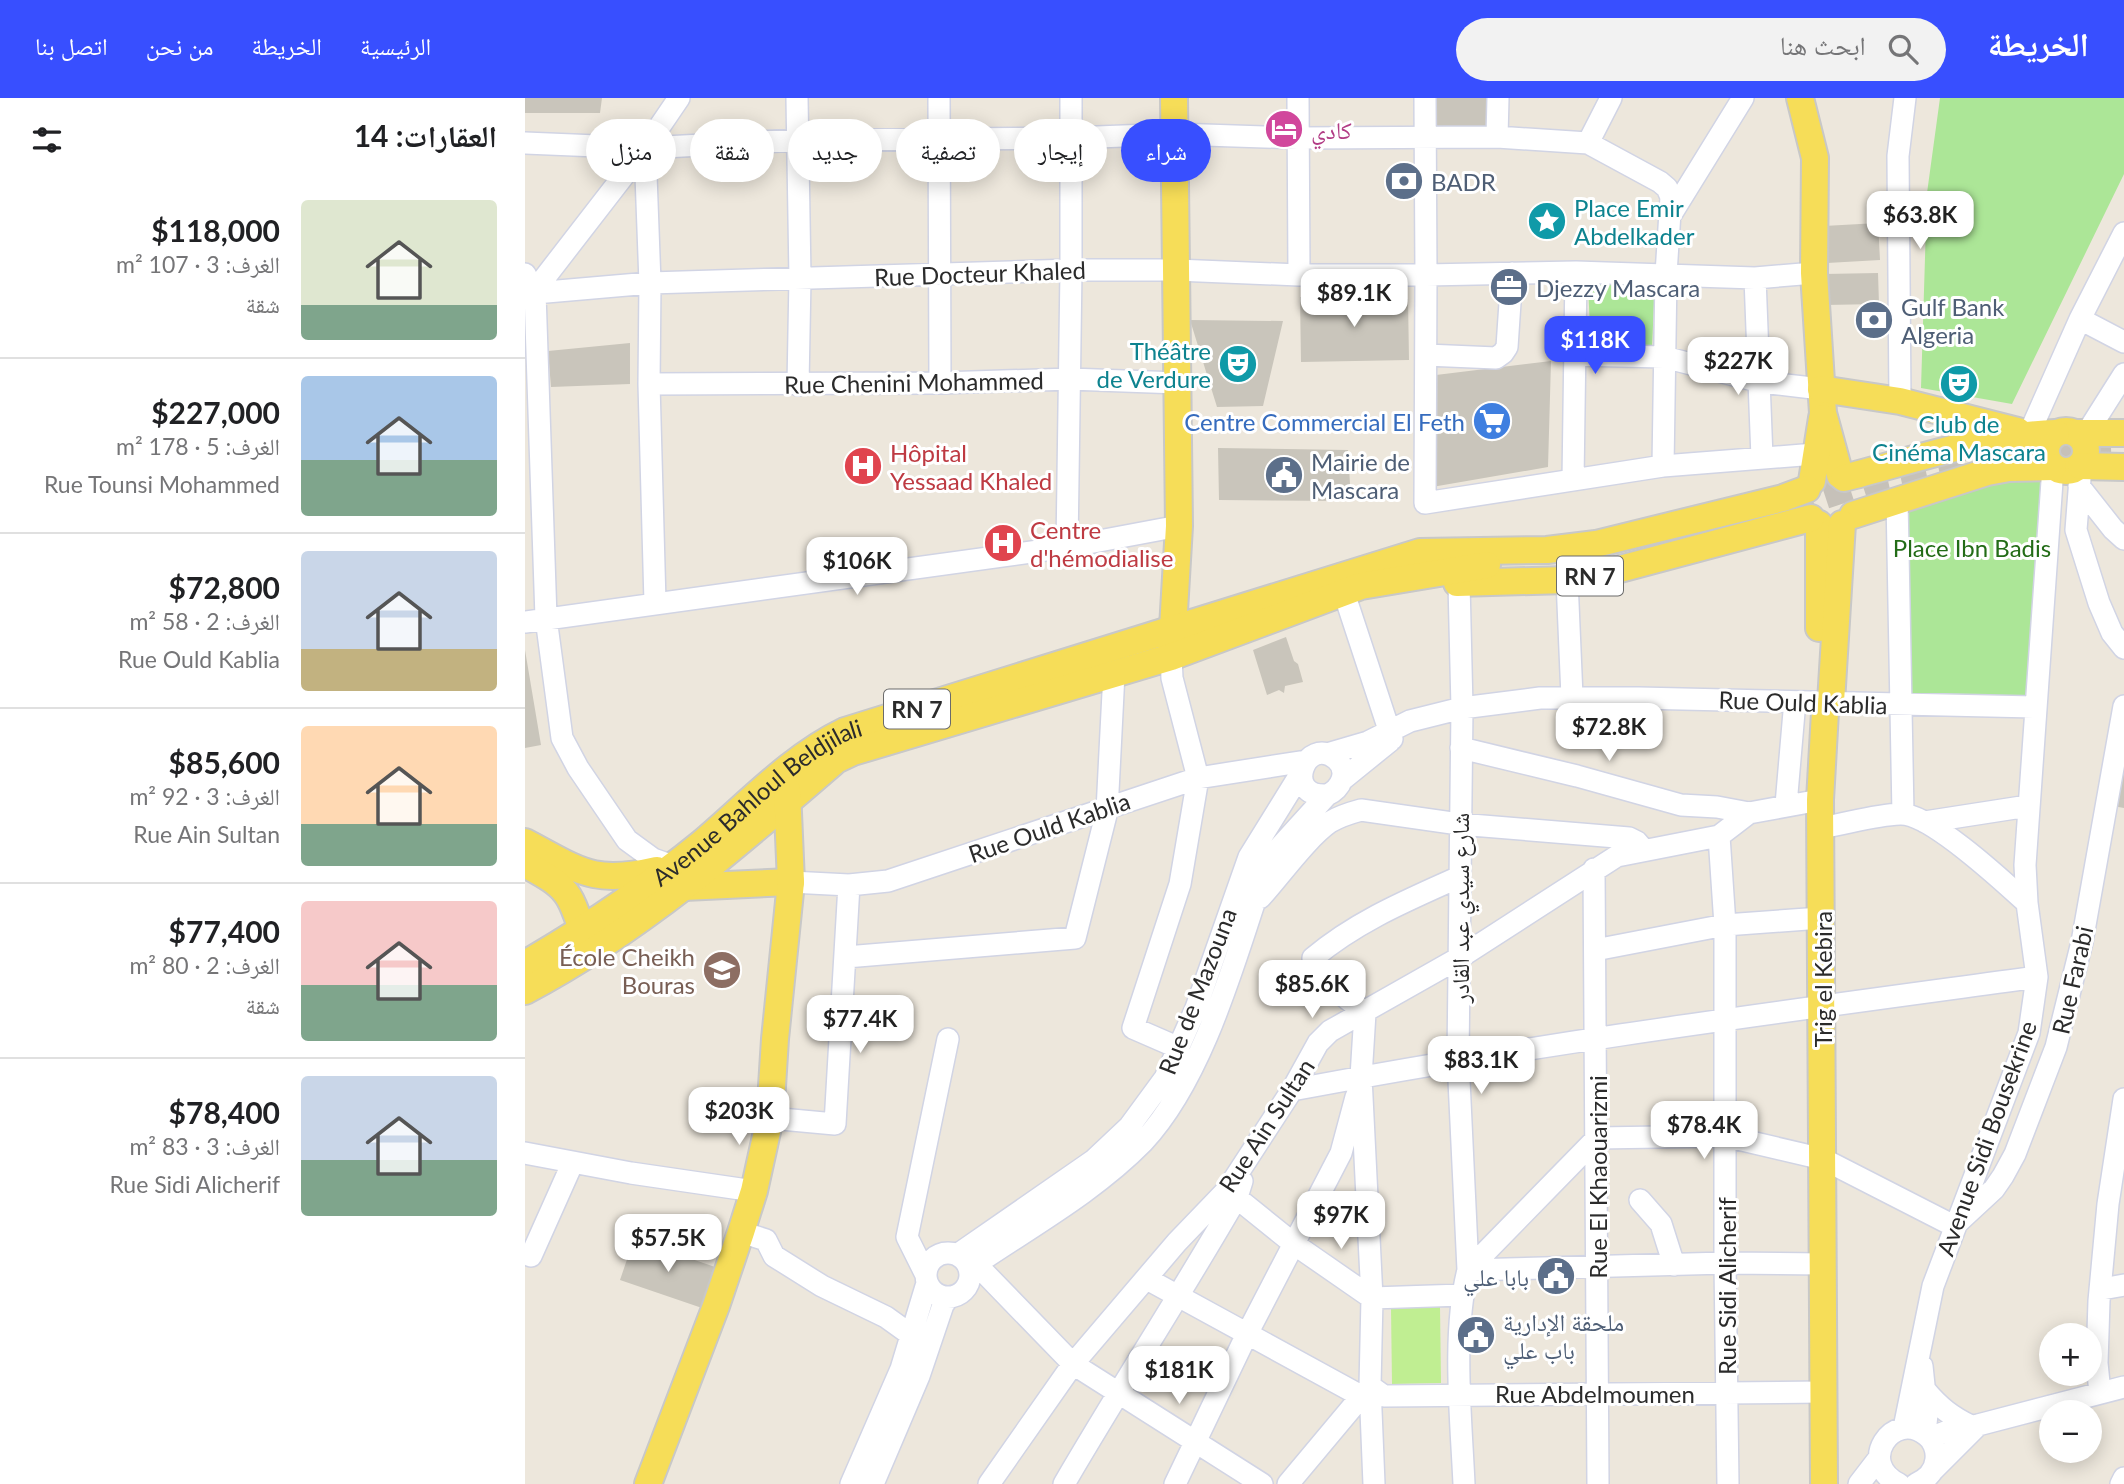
<!DOCTYPE html>
<html lang="ar">
<head>
<meta charset="utf-8">
<style>
	:root { --surface:#fff; --page:#f2f2f2; --text:#202124; --muted:#757577; --line:#e0e0e0; --accent:#384fff }
	body { margin:0; font-family:Lato,"Noto Naskh Arabic",sans-serif; background:var(--page); color:var(--text); direction:rtl; height:100vh; display:flex; flex-direction:column; font-size:26px; white-space:nowrap }
	* { box-sizing:border-box; margin:0 }
	p { font-size:23px; color:var(--muted) }
	.icon { flex:none; width:38px; height:38px; fill:none; stroke:currentColor; stroke-width:2; stroke-linecap:round; stroke-linejoin:round }
	.map { position:relative; flex:1; overflow:hidden; direction:ltr }
	.side { display:flex; flex-direction:column; background:var(--surface); width:525px }
	.side>* { flex:none }
	.guide { position:absolute; left:21px; top:21px; width:665px; height:63px; direction:rtl; display:flex; gap:14px }
	.controls { position:absolute; left:1514px; top:1225px; display:grid; gap:14px }
	.controls a { display:grid; place-items:center; width:63px; height:63px; border-radius:50%; background:var(--surface); box-shadow:0 4px 18px #0003; font-size:35px }
	.price { position:absolute; translate:-50% -60px; padding:0 16px; border-radius:14px; background:#fff; color:#222; font-size:23px; line-height:46px; filter:drop-shadow(0 2px 4px #0008) }
	.price::after { content:''; position:absolute; left:50%; top:42px; width:21px; height:16px; margin-left:-10px; background:inherit; clip-path:polygon(0 0,100% 0,50% 100%) }
	.price.current { background:var(--accent); color:#fff }
	ul { padding:0; list-style:none }
	li { display:flex; align-items:center; gap:21px; height:175px; padding:0 28px }
	li+li { border-top:2px solid var(--line) }
	li span { display:grid; place-items:center; flex:none; width:196px; height:140px; border-radius:7px; color:#555 }
	li>.icon { margin-inline-start:auto }
	span .icon { width:84px; height:84px; fill:#fffc; stroke-width:1 }
	li b { font-size:30px }
	h2 { display:flex; justify-content:space-between; align-items:center; height:84px; padding:0 28px; font-size:30px }
	.tag { padding:0 24px; border-radius:32px; background:var(--surface); box-shadow:0 4px 18px #0003; font-size:24px; line-height:63px }
	.tag.current { background:var(--accent); color:#fff }
	header { display:flex; align-items:center; gap:42px; box-sizing:border-box; height:98px; padding:0 35px; background:var(--accent); color:#fff }
	header strong { font-size:33px }
	nav { display:flex; gap:38px; margin-inline-start:auto; font-size:24px }
	.search { width:490px; height:63px; background:var(--page); display:flex; align-items:center; gap:18px; box-sizing:border-box; padding:0 24px; border-radius:38px; color:var(--muted); font-size:26px }
	main { display:flex; flex:1; min-height:0 }
	.map>svg:first-child { display:block }
	.green { fill:#ace697 }
	.pitch { fill:#c0ee92 }
	.building { fill:#c9c5bb }
	.lines { fill:none; stroke-linecap:round; stroke-linejoin:round }
	.major-tunnel { stroke:#c6c1b9; stroke-width:26; stroke-dasharray:26 13; stroke-linecap:butt }
	.minor-casing { stroke:#d1d4e4; stroke-width:24 }
	.major-casing { stroke:#c8c8c8; stroke-width:30 }
	.minor { stroke:#fff; stroke-width:21 }
	.major { stroke:#f6dd58; stroke-width:26 }
	.labels { text-anchor:middle; dominant-baseline:central; stroke-width:6; stroke-linejoin:round; paint-order:stroke }
	.shield { fill:#fff; stroke:#6b6b6b; stroke-width:2 }
	.shield-label { font-size:23px; font-weight:bold; fill:#2b2b2b }
	.hotel-label { font-size:24px; fill:#b23c85; stroke:#fff; text-anchor:start }
	.service-label { font-size:24px; fill:#4e5e75; stroke:#fff; text-anchor:start }
	.culture-label { font-size:24px; fill:#0d838f; stroke:#fff; text-anchor:start }
	.street-label { font-size:24px; fill:#2b2b2b; stroke:#fff }
	.shop-label { font-size:24px; fill:#366cbe; stroke:#fff; text-anchor:end }
	.health-label { font-size:24px; fill:#be3a42; stroke:#fff; text-anchor:start }
	.park-label { font-size:24px; fill:#236c17; stroke:#fff }
	.education-label { font-size:24px; fill:#785e54; stroke:#fff; text-anchor:end }
</style>
</head>
<body>
<header>
<strong>الخريطة</strong>
<div class="search"><svg class="icon" aria-label="search" viewBox="0 0 24 24"><circle cx="10" cy="10" r="6"/><path d="M15 15l6 6"/></svg>ابحث هنا</div>
<nav><a>الرئيسية</a><a>الخريطة</a><a>من نحن</a><a>اتصل بنا</a></nav>
</header>
<main>
<div class="map">
<svg width="1599" height="1386" viewBox="0 0 1599 1386">
	<rect width="100%" height="100%" fill="#ede7dc"/>
	<path class="green" d="M 1415,0 L 1599,0 L 1599,76 L 1487,306 L 1396,290 L 1402,95 Z
		M 1130,184 L 1127,249 L 1066,250 L 1063,188 Z
		M 1519,374 L 1502,600 L 1384,596 L 1380,401 Z"/>
	<path class="pitch" d="M 915,1209 L 916,1285 L 867,1286 L 866,1210 Z"/>
	<path class="building" d="M 0,0 L 77,0 L 75,15 L 0,15 Z
		M 910,0 L 965,0 L 965,31 L 911,32 Z
		M 1353,125 L 1355,162 L 1302,165 L 1299,128 Z
		M 1353,175 L 1354,206 L 1300,207 L 1299,176 Z
		M 852,198 L 852,201 L 883,201 L 884,262 L 776,264 L 775,199 Z
		M 1354,217 L 1353,226 L 1343,226 L 1345,219 Z
		M 665,222 L 758,223 L 738,308 L 692,309 Z
		M 105,245 L 105,286 L 26,289 L 23,253 Z
		M 1026,263 L 1023,369 L 907,389 L 911,277 Z
		M 693,350 L 823,352 L 826,403 L 694,402 Z
		M 761,539 L 769,563 L 773,566 L 778,584 L 760,588 L 759,595 L 754,592 L 742,597 L 728,552 Z
		M 0,552 L 16,647 L 0,650 Z
		M 1599,645 L 1599,710 L 1588,708 Z
		M 109,1141 L 190,1169 L 177,1210 L 95,1182 Z"/>
	<g class="lines">
		<path class="major-tunnel" d="M 1263,410 L 1339,385 L 1475,355 L 1586,350"/>
		<g class="minor-casing">
			<path id="minor" d="M 272,0 L 275,180 L 273,287
				M 414,0 L 415,285
				M 773,0 L 774,177
				M 900,0 L 901,177 L 1051,174 L 1230,180 L 1289,175
				M 972,39 L 973,0
				M 0,45 L 120,50 L 273,42 L 546,40 L 650,36 L 773,40 L 972,39 L 1063,45 L 1135,84 L 1142,90 L 1146,99 L 1141,176 L 1138,368
				M 1063,45 L 1086,0
				M 120,50 L 125,185 L 124,286 L 130,505
				M 1147,115 L 1218,0
				M 0,176 L 10,195 L 21,520 L 37,640 L 53,670 L 102,742 L 128,761 L 148,768
				M 1230,180 L 1237,360
				M 10,195 L 125,185 L 546,172 L 651,172 L 774,177 L 901,177 L 900,405 L 1138,368 L 1290,356
				M 4,200 L 120,50 L 154,0
				M 1555,221 L 1599,244
				M 901,257 L 971,260 L 978,255 L 982,249 L 987,175
				M 1049,257 L 1139,259 L 1236,284 L 1296,291
				M 124,286 L 415,285 L 545,281 L 653,285
				M 1375,303 L 1373,58 L 1380,0
				M 1563,333 L 1599,276
				M 1504,336 L 1555,221 L 1599,135
				M 1556,368 L 1551,432 L 1574,505 L 1587,535 L 1599,550
				M 1048,382 L 1051,174
				M 1554,388 L 1588,431 L 1599,441
				M 1372,401 L 1378,716
				M 542,449 L 546,172 L 546,0
				M 1042,482 L 1047,599
				M 934,485 L 937,610 L 933,961 L 943,1172 C 927,1235 936,1320 939,1386
				M 819,495 L 867,641
				M 0,524 L 542,449 L 654,428
				M 646,559 L 647,580 L 673,680 L 655,786 L 608,930 L 654,950
				M 936,650 L 1052,678 L 1156,707 L 1192,709 L 1224,715
				M 802,656 L 843,644 L 885,623 L 937,610 L 1015,600 L 1114,600 L 1510,609
				M 818,681 L 865,643
				M 1261,707 L 1269,614
				M 1400,724 L 1503,708
				M 1295,730 C 1321,726 1349,717 1375,716 C 1405,715 1479,784 1502,805
				M 1194,738 L 1200,827 L 1200,1165 L 1203,1386
				M 1069,771 L 1073,1386
				M 266,784 L 324,787 L 363,783 L 673,680 L 781,663
				M 735,800 C 755,778 782,740 805,724 C 815,718 825,715 836,712 L 934,726 L 1104,740 L 1112,744 L 1118,751
				M 1070,852 L 1200,827 L 1296,820
				M 321,859 L 550,840 L 582,713 L 589,575
				M 767,992 C 1014,945 1263,913 1512,879
				M 245,1020 L 310,1026 L 324,787
				M 0,1055 L 106,1075 L 229,1093
				M 702,1092 L 769,1146 L 847,1200 L 937,1197
				M 1115,1102 L 1136,1126 L 1149,1167
				M 216,1134 L 241,1142 L 249,1158 L 297,1188 L 361,1219 L 386,1237
				M401 1177a22 22 0 1 1 44 0a22 22 0 1 1-44 0Z
				M 432,1157 L 569,1062 L 604,1029 L 640,980 L 671,910 L 724,759 L 776,675
				M 6,1158 L 48,1064
				M 451,1166 L 548,1266 L 737,1386
				M 943,1172 L 1072,1040 L 1200,1038 L 1298,1061 L 1429,1128 L 1469,1091 L 1478,1078 L 1490,1056 L 1531,949 L 1557,844 L 1599,608
				M 943,1172 L 1200,1165 L 1298,1166
				M 445,1174 L 451,1166 C 507,1128 570,1093 618,1044 C 680,978 712,854 741,769 L 753,751 L 802,697 C 816,691 825,673 811,661 C 780,636 757,700 802,697
				M 401,1177 L 382,1139 L 423,941
				M 622,1181 L 836,1298
				M 1577,1191 L 1599,1187
				M 1397,1268 L 1402,1316 L 1400,1336
				M 1400,1292 C 1414,1309 1427,1319 1446,1328
				M 1575,1295 L 1572,1265 L 1574,1203 L 1583,1106 L 1599,1001
				M 1379,1330 L 1408,1188 L 1504,935 L 1512,879 L 1502,805 L 1500,767 L 1528,369
				M 1405,1340 L 1420,1334 L 1453,1327 L 1599,1289
				M 1408,1372 L 1453,1327
				M 326,1386 L 376,1271 L 402,1185
				M 348,1386 L 394,1278 L 418,1207 L 423,1200
				M 464,1386 L 548,1266 L 652,1144 L 702,1092 L 767,992 L 793,945 L 805,933 L 934,860 L 1092,758 L 1194,738 L 1224,715 L 1295,702
				M 539,1386 C 595,1290 656,1196 712,1099 L 717,1083
				M 650,1386 L 722,1236 L 816,1055 L 831,999
				M 763,1386 L 845,1288 L 859,1298 L 1298,1294
				M 849,1386 L 845,1288 L 847,1200 L 836,979 L 840,915 C 827,904 787,876 788,860 C 832,823 883,802 934,779
				M 1334,1386 L 1354,1360
				M 1374,1386 C 1331,1365 1368,1311 1401,1337 C 1408,1342 1412,1352 1411,1361 C 1410,1373 1402,1381 1391,1386
				M 1596,1386 L 1599,1380"/>
		</g>
		<g class="major-casing">
			<g id="major">
				<path d="M 1275,0 L 1290,60 L 1289,175 L 1298,315 L 1315,377"/>
				<path d="M 1296,291 L 1375,303 L 1493,333"/>
				<circle cx="1541" cy="353" r="20"/>
				<path d="M 1550,335 L 1599,335"/>
				<path d="M 1556,368 L 1599,369"/>
				<path d="M 1319,380 C 1389,362 1459,337 1531,335"/>
				<path d="M 1287,383 L 1297,320"/>
				<path d="M 1328,417 L 1462,374 L 1484,370 L 1528,369"/>
				<path d="M 1294,426 L 1294,530"/>
				<path d="M 932,485 L 1042,482 L 1080,475 L 1286,420"/>
				<path d="M 647,547 L 654,428 L 649,0"/>
				<path d="M 0,744 C 55,773 68,787 132,772"/>
				<path d="M 0,766 C 14,774 31,782 41,795 C 53,810 52,831 68,843"/>
				<path d="M 159,789 L 266,784"/>
				<path id="s1" d="M 0,866 C 60,831 123,789 177,745 C 222,707 266,659 320,633 L 895,454 L 1022,452 L 1071,446 L 1258,400 L 1282,391"/>
				<path d="M 0,893 C 114,833 214,746 311,662 L 328,654 L 646,559 L 836,488 L 962,467"/>
				<path d="M 123,1386 L 191,1208 L 216,1134 L 229,1093 L 245,1020 L 250,941 L 266,784 L 262,692"/>
				<path d="M 1299,1386 L 1295,702 L 1300,614 L 1306,604 L 1317,426"/>
			</g>
		</g>
		<use href="#minor" class="minor"/>
		<use href="#major" class="major"/>
	</g>
	<defs>
		<g id="hotel-disc" transform="scale(2.0125)"><circle r="9.5" fill="#d1479c" stroke="#fff"/><path d="M-6-4.5h1.5V1H6V5H4.5V3h-9V5H-6ZM-4 0a1.8 1.8 0 1 1 3.6 0ZM.5 0V-2.5h3Q6-2.5 6 0Z" fill="#fff"/></g>
		<g id="bank-disc" transform="scale(2.0125)"><circle r="9.5" fill="#5c6f8a" stroke="#fff"/><path d="M-6-4H6V4H-6ZM0-2.3a2.3 2.3 0 1 0 0 4.6a2.3 2.3 0 1 0 0-4.6Z" fill="#fff"/></g>
		<g id="sight-disc" transform="scale(2.0125)"><circle r="9.5" fill="#0f9aa8" stroke="#fff"/><path d="M0-6L1.8-2.2L6-1.7L2.9 1.2L3.7 5.4L0 3.3L-3.7 5.4L-2.9 1.2L-6-1.7L-1.8-2.2Z" fill="#fff"/></g>
		<g id="office-disc" transform="scale(2.0125)"><circle r="9.5" fill="#5c6f8a" stroke="#fff"/><path d="M-6-3h4V-5.5h4V-3h4V5H-6ZM-1-4.5V-3h2v-1.5ZM-6 0V1H6V0Z" fill="#fff"/></g>
		<g id="theatre-disc" transform="scale(2.0125)"><circle r="9.5" fill="#0f9aa8" stroke="#fff"/><path d="M-5-5.5Q0-4 5-5.5V0Q5 5 0 6Q-5 5-5 0ZM-3.3-2.5H-1v1.5H-3.3ZM1-2.5H3.3v1.5H1ZM-2.8 1Q0 5.5 2.8 1Z" fill="#fff"/></g>
		<g id="supermarket-disc" transform="scale(2.0125)"><circle r="9.5" fill="#3f7fe0" stroke="#fff"/><path d="M-6-5.5h2.5l.6 2H6L4.5 2H-2.5L-4.4-4H-6ZM-1.5 3.2a1.3 1.3 0 1 0 .1 0ZM3 3.2a1.3 1.3 0 1 0 .1 0Z" fill="#fff"/></g>
		<g id="hospital-disc" transform="scale(2.0125)"><circle r="9.5" fill="#e0444e" stroke="#fff"/><path d="M-5-5h3v3.5h4V-5h3V5h-3V1.5h-4V5h-3Z" fill="#fff"/></g>
		<g id="civic-disc" transform="scale(2.0125)"><circle r="9.5" fill="#5c6f8a" stroke="#fff"/><path d="M-.6-6.5H3V-4.5H.6V-3L4-1V1h2V6H-6V1h2V-1L-.6-3ZM-1.2 2.5V6h2.4V2.5Z" fill="#fff"/></g>
		<g id="school-disc" transform="scale(2.0125)"><circle r="9.5" fill="#8d6e63" stroke="#fff"/><path d="M0-5L7-2L0 1L-7-2ZM-4 1L0 2.5L4 1V4Q0 6-4 4Z" fill="#fff"/></g>
	</defs>
	<g fill-rule="evenodd">
		<use href="#hotel-disc" x="759" y="31"/>
		<use href="#bank-disc" x="879" y="83"/>
		<use href="#sight-disc" x="1022" y="123"/>
		<use href="#office-disc" x="984" y="189"/>
		<use href="#bank-disc" x="1349" y="222"/>
		<use href="#theatre-disc" x="713" y="266"/>
		<use href="#theatre-disc" x="1434" y="286"/>
		<use href="#supermarket-disc" x="967" y="323"/>
		<use href="#hospital-disc" x="338" y="368"/>
		<use href="#civic-disc" x="759" y="377"/>
		<use href="#hospital-disc" x="478" y="445"/>
		<use href="#school-disc" x="197" y="872"/>
		<use href="#civic-disc" x="1031" y="1178"/>
		<use href="#civic-disc" x="951" y="1237"/>
	</g>
	<g class="labels">
		<g class="shield">
			<rect x="1032" y="458.5" width="66" height="39" rx="5"/>
			<rect x="359" y="591.5" width="66" height="39" rx="5"/>
		</g>
		<g class="shield-label">
			<text x="1065" y="478">RN 7</text>
			<text x="392" y="611">RN 7</text>
		</g>
		<g class="hotel-label">
			<text x="786" y="31">كادي</text>
		</g>
		<g class="service-label">
			<text x="906" y="83">BADR</text>
			<text x="1011" y="189">Djezzy Mascara</text>
			<text x="1376" y="208">Gulf Bank<tspan x="1376" dy="28">Algeria</tspan></text>
			<text x="786" y="363">Mairie de<tspan x="786" dy="28">Mascara</tspan></text>
			<text x="1004" y="1178" text-anchor="end">بابا علي</text>
			<text x="978" y="1223">ملحقة الإدارية<tspan x="978" dy="28">باب علي</tspan></text>
		</g>
		<g class="culture-label">
			<text x="1049" y="109">Place Emir<tspan x="1049" dy="28">Abdelkader</tspan></text>
			<text x="686" y="252" text-anchor="end">Théâtre<tspan x="686" dy="28">de Verdure</tspan></text>
			<text x="1434" y="325" text-anchor="middle">Club de<tspan x="1434" dy="28">Cinéma Mascara</tspan></text>
		</g>
		<g class="street-label">
			<text transform="translate(455 175) rotate(-2)">Rue Docteur Khaled</text>
			<text transform="translate(389 284) rotate(-1)">Rue Chenini Mohammed</text>
			<text transform="translate(1278 604) rotate(2)">Rue Ould Kablia</text>
			<text stroke="none"><textPath href="#s1" startOffset="284">Avenue Bahloul Beldjilali</textPath></text>
			<text transform="translate(524 729) rotate(-19)">Rue Ould Kablia</text>
			<text transform="translate(934 810) rotate(-90)">شارع سيدي عبد القادر</text>
			<text transform="translate(1297 881) rotate(-90)">Trig el Kebira</text>
			<text transform="translate(1547 882) rotate(-77)">Rue Farabi</text>
			<text transform="translate(672 893) rotate(-69)">Rue de Mazouna</text>
			<text transform="translate(741 1027) rotate(-57)">Rue Ain Sultan</text>
			<text transform="translate(1461 1040) rotate(-70)">Avenue Sidi Bousekrine</text>
			<text transform="translate(1072 1079) rotate(-90)">Rue El Khaouarizmi</text>
			<text transform="translate(1201 1188) rotate(-90)">Rue Sidi Alicherif</text>
			<text x="1070" y="1295">Rue Abdelmoumen</text>
		</g>
		<g class="shop-label">
			<text x="940" y="323">Centre Commercial El Feth</text>
		</g>
		<g class="health-label">
			<text x="365" y="354">Hôpital<tspan x="365" dy="28">Yessaad Khaled</tspan></text>
			<text x="505" y="431">Centre<tspan x="505" dy="28">d'hémodialise</tspan></text>
		</g>
		<g class="park-label">
			<text x="1447" y="449">Place Ibn Badis</text>
		</g>
		<g class="education-label">
			<text x="170" y="858">École Cheikh<tspan x="170" dy="28">Bouras</tspan></text>
		</g>
	</g>
</svg>
<div class="controls">
<a>+</a>
<a>−</a>
</div>
<b class="price" style="left:1395px;top:153px">$63.8K</b>
<b class="price" style="left:829px;top:231px">$89.1K</b>
<b class="price current" style="left:1070px;top:278px">$118K</b>
<b class="price" style="left:1213px;top:299px">$227K</b>
<b class="price" style="left:332px;top:499px">$106K</b>
<b class="price" style="left:1084px;top:665px">$72.8K</b>
<b class="price" style="left:787px;top:922px">$85.6K</b>
<b class="price" style="left:335px;top:957px">$77.4K</b>
<b class="price" style="left:956px;top:998px">$83.1K</b>
<b class="price" style="left:214px;top:1049px">$203K</b>
<b class="price" style="left:1179px;top:1063px">$78.4K</b>
<b class="price" style="left:816px;top:1153px">$97K</b>
<b class="price" style="left:143px;top:1176px">$57.5K</b>
<b class="price" style="left:654px;top:1308px">$181K</b>
<div class="guide">
<a class="tag current">شراء</a>
<a class="tag">إيجار</a>
<a class="tag">تصفية</a>
<a class="tag">جديد</a>
<a class="tag">شقة</a>
<a class="tag">منزل</a>
</div>
</div>
<section class="side">
<h2>العقارات: 14<svg class="icon" aria-label="filters" viewBox="0 0 24 24"><path d="M4 7h16M4 17h16"/><circle cx="9" cy="7" r="2"/><circle cx="15" cy="17" r="2"/></svg></h2>
<ul>
<li><span style="background:linear-gradient(#dfe7d0 75%,#7fa58c 0)"><svg class="icon" aria-label="home" viewBox="0 0 24 24"><path d="M3 11l9-7 9 7M6 9v11h12V9"/></svg></span><div><b>$118,000</b><p>الغرف: 3 · 107 m²</p><p>شقة</p></div></li>
<li><span style="background:linear-gradient(#a9c7e8 60%,#7fa58c 0)"><svg class="icon" aria-label="home" viewBox="0 0 24 24"><path d="M3 11l9-7 9 7M6 9v11h12V9"/></svg></span><div><b>$227,000</b><p>الغرف: 5 · 178 m²</p><p>Rue Tounsi Mohammed</p></div></li>
<li><span style="background:linear-gradient(#c9d6e8 70%,#c2b280 0)"><svg class="icon" aria-label="home" viewBox="0 0 24 24"><path d="M3 11l9-7 9 7M6 9v11h12V9"/></svg></span><div><b>$72,800</b><p>الغرف: 2 · 58 m²</p><p>Rue Ould Kablia</p></div></li>
<li><span style="background:linear-gradient(#ffd9b3 70%,#7fa58c 0)"><svg class="icon" aria-label="home" viewBox="0 0 24 24"><path d="M3 11l9-7 9 7M6 9v11h12V9"/></svg></span><div><b>$85,600</b><p>الغرف: 3 · 92 m²</p><p>Rue Ain Sultan</p></div></li>
<li><span style="background:linear-gradient(#f6c9c9 60%,#7fa58c 0)"><svg class="icon" aria-label="home" viewBox="0 0 24 24"><path d="M3 11l9-7 9 7M6 9v11h12V9"/></svg></span><div><b>$77,400</b><p>الغرف: 2 · 80 m²</p><p>شقة</p></div></li>
<li><span style="background:linear-gradient(#c9d6e8 60%,#7fa58c 0)"><svg class="icon" aria-label="home" viewBox="0 0 24 24"><path d="M3 11l9-7 9 7M6 9v11h12V9"/></svg></span><div><b>$78,400</b><p>الغرف: 3 · 83 m²</p><p>Rue Sidi Alicherif</p></div></li>
</ul>
</section>
</main>
</body>
</html>
